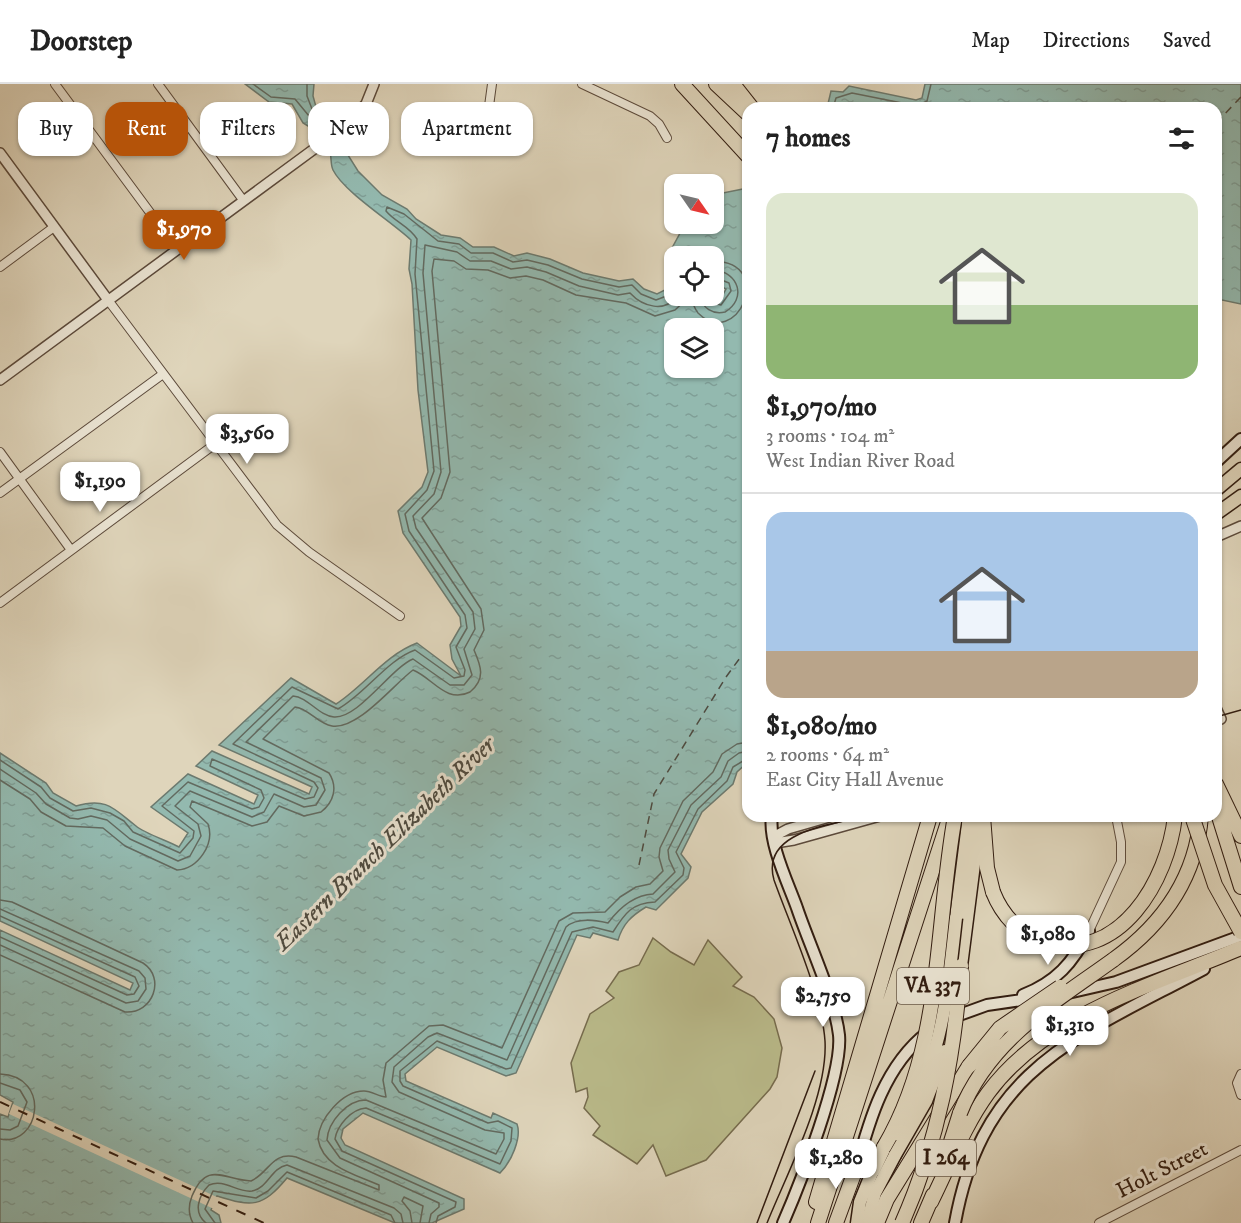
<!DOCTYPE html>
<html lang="en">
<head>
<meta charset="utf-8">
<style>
	:root { --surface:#fff; --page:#f2f2f2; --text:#222; --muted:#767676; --line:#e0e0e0; --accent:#b45309 }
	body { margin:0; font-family:"IM FELL DW Pica",serif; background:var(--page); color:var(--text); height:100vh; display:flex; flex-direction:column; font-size:22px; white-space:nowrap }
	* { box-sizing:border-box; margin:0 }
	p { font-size:20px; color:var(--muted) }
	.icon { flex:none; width:33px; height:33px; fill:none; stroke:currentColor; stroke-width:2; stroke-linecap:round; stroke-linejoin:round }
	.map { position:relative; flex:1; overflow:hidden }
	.sheet { position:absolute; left:742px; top:18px; width:480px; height:720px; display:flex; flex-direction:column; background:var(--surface); border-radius:18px; box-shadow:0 2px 4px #0004 }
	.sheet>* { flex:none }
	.guide { position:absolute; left:18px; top:18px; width:570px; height:54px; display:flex; gap:12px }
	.needle { width:39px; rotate:124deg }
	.fabs { position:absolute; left:664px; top:90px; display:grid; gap:12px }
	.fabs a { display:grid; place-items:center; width:60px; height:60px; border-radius:12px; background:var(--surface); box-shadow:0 2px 4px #0004; font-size:30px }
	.price { position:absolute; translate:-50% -51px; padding:0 14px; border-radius:12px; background:#fff; color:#222; font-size:20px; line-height:39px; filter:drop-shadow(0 2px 3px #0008) }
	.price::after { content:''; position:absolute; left:50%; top:36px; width:18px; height:14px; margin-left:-9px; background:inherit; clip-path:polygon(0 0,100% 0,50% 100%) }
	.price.active { background:var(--accent); color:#fff }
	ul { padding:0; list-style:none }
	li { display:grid; align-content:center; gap:12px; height:318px; padding:0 24px }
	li+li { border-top:2px solid var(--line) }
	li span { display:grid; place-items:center; height:186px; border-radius:18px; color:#555 }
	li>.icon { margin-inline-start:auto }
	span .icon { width:108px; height:108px; fill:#fffc; stroke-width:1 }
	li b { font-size:26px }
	h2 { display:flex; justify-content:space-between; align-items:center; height:72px; padding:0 24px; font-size:26px }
	.pill { padding:0 21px; border-radius:18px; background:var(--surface); box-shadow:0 2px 4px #0004; font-size:21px; line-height:54px }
	.pill.active { background:var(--accent); color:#fff }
	header { display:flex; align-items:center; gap:36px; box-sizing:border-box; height:84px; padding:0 30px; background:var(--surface); border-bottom:2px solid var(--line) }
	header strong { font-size:28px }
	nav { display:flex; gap:33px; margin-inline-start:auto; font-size:21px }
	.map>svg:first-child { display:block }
	.green { fill:#babb8b; stroke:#766c4e; stroke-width:1.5 }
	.water { fill:url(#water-ripples); stroke:#6c7a6f; stroke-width:1.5; fill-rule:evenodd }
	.pier { fill:#dfd5bb }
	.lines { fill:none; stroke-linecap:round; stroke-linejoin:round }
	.shore { stroke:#626a60; stroke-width:1.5 }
	.ferry { stroke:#4e4b40; stroke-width:1.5; stroke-dasharray:8 6; stroke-linecap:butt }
	.minor-casing { stroke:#5c4a3b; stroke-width:10 }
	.tertiary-casing { stroke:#5c4a3b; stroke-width:12 }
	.secondary-casing { stroke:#311c10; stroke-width:14 }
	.primary-casing { stroke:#311c10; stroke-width:15 }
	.trunk-casing { stroke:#311c10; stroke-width:15 }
	.motorway-casing { stroke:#311c10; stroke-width:16 }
	.minor { stroke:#eae4d3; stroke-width:8 }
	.tertiary { stroke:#eae4d3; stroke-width:9 }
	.secondary { stroke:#eae4d3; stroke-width:10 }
	.primary { stroke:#dfd5bb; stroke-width:12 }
	.trunk { stroke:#dfd5bb; stroke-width:12 }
	.motorway { stroke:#dfd5bb; stroke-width:14 }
	.tram { stroke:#311c10; stroke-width:1.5 }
	.rail { stroke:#311c10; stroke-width:2; stroke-dasharray:10 10; stroke-linecap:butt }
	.primary-bridge-casing { stroke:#311c10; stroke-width:15; stroke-linecap:butt }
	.motorway-bridge-casing { stroke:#311c10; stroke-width:16; stroke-linecap:butt }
	.primary-bridge { stroke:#dfd5bb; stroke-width:12 }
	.motorway-bridge { stroke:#dfd5bb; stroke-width:14 }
	.labels { text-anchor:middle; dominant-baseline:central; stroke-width:6; stroke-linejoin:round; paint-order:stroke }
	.shield { fill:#eae4d3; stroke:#68584a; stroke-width:1.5 }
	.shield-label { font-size:21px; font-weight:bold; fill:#311c10 }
	.street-label { font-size:22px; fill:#311c10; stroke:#eae4d3 }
	.water-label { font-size:24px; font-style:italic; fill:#4e4b40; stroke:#eae4d3 }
</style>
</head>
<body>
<header>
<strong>Doorstep</strong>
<nav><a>Map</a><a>Directions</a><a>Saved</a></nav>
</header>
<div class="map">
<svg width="1241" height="1139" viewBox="0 0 1241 1139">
	<defs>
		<pattern id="water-ripples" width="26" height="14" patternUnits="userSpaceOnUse" patternTransform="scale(1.5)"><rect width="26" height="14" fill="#93b9af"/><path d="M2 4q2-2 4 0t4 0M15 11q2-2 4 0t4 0" fill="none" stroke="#7f9e96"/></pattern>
	</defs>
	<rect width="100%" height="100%" fill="#dfd5bb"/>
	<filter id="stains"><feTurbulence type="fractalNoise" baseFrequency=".00333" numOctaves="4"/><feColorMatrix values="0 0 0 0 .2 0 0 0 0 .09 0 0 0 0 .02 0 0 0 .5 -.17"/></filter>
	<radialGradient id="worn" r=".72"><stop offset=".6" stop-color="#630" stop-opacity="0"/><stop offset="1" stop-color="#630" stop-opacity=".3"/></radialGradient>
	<path class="green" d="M 653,854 L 671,868 L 694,881 L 708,856 L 742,893 L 733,902 L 754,913 L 774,935 L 782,964 L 777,993 L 770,1005 L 706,1076 L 666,1092 L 653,1061 L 637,1080 L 593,1051 L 600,1042 L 584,1024 L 588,1013 L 587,1004 L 576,1008 L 571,979 L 590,930 L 614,914 L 606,907 L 619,888 L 639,881 Z"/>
	<path class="water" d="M 245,0 L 314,0 L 313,12 L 323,48 L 321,50 L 303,39 L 292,20 L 269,18 Z
		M 925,0 L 1241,0 L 1241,220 L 1217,215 L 1216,24 L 827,24 L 831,7 L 843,8 L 849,2 L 916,16 L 922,14 Z
		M 332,61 L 348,71 L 358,87 L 382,111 L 407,125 L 416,135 L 441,151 L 460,154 L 473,163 L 494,163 L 514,172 L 527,169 L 550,175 L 583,189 L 619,197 L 633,195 L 644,205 L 657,210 L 665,206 L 672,191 L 675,193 L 675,212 L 711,212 L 720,216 L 726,205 L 714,198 L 714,172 L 675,172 L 675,178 L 670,176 L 672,164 L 685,140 L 714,140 L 714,102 L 723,109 L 748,104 L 748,678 L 737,688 L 733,700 L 702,728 L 681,770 L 691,783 L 688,794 L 656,826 L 646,823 C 631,832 623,840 618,856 L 593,849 L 590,854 L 577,851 L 516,989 L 506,992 L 437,963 L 405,990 L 406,997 L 491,1034 L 493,1029 L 517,1040 C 522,1054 511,1078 500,1089 L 363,1029 L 343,1045 L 341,1054 L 345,1061 L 464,1115 L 464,1125 L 432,1139 L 395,1139 L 287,1094 C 262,1124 252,1123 217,1112 L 211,1126 L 219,1131 L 221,1139 L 0,1139 L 0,1030 L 8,1033 L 13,1018 L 0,1011 L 0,846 L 130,906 L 133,899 L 0,837 L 0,669 L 46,699 L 53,709 L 76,722 C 107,713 114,725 136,742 C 144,749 168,757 179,763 L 188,749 L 151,723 L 188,690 L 254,720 L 258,711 L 196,682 L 212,667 L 309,710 L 312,703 L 219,661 L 291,594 L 336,620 C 364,602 385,571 417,559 L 461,592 L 452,575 L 450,561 L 461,542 L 460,533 L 403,449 L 398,427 L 422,403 L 428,388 L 418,306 L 412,200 L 409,185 L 411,156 C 392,138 344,108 333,86 C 330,80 332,71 329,64 ZM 675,244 L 714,244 L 714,284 L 675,284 Z"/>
	<path class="pier" d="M 13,1020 L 219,1114 L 214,1125 L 9,1030 Z"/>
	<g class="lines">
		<path class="shore" d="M 253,0 L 271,13 L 295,15 L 309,32 L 312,25 L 307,12 L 307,0
			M 833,24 L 836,14 L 852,9 L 917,22 L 927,17 L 931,0
			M 700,212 C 702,224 713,231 725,228 C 747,215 739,188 714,186
			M 708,212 L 710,218 L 721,221 L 731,207 L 729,199 L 714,193
			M 0,676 L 41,703 L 50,714 L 73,727 L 91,724 L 110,729 L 124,737 L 133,748 L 180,769 L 193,754 L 194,747 L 162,722 L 188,698 L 252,725 L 259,723 L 264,714 L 261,706 L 210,682 L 212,675 L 305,715 L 314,713 L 318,704 L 314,698 L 233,660 L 292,603 L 338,625 C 365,610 387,576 415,566 L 454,594 L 464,592 L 465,586 L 456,563 L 467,544 L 465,531 L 409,447 L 405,430 L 427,406 L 434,387 L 415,190 L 417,155 C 409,142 395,138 386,127 L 387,123 L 404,130 L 438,157 L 459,160 L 471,169 L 493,169 L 513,178 L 527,176 L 548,181 L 582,195 L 619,203 L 632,201 L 641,210 L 656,216 L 669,211 L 675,199
			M 0,685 L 36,709 L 46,720 L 70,734 L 78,735 L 91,732 L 107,736 L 130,755 L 178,777 L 190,772 L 201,752 L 198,740 L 175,722 L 190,707 L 252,733 L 264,728 L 274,710 L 304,723 L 316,721 L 325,706 L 321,694 L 246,658 L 293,612 C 308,613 319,632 334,633 C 358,635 391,584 413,575 L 450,601 L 464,601 L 472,591 L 464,565 L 475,545 L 473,528 L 416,444 L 413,432 L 434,410 L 441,388 L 423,189 L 425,161 L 457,168 L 470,177 L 491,177 L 511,185 L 527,183 L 546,188 L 579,202 L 618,211 L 630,209 C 643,223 665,229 677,212
			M 0,696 L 30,715 L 41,728 L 66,742 L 103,744 L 125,762 L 177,786 C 198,785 215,760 208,740 L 190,723 L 192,717 L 252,742 L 267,738 L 279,722 L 304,732 L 321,728 C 334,718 338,703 329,689 L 263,655 L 295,623 C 308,624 318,640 332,642 C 358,646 394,600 413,586 C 433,594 446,620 470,608 C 486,595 481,582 474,566 L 484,546 L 481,525 L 422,434 L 441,414 L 450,388 L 432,187 L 434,175 L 454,177 L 466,185 L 488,186 L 510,194 L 526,192 L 543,196 L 576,211 L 626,219 L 655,232 L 675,226 L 689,213 C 693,218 694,224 698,229 C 736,267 777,179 714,177
			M 0,816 L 12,818 L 143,879 C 166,894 153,930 125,928 L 0,871
			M 0,825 L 139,887 L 145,894 L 146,905 L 138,917 L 126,919 L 0,861
			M 0,832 L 135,893 L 139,902 L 134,910 L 127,911 L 0,853
			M 0,990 C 52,992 40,1063 0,1055
			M 0,999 L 20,1006 L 27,1018 L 18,1042 L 10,1046 L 0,1045
			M 193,1139 C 188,1130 188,1122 192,1112 C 207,1076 224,1096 251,1097 C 269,1089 272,1067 296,1073 L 379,1106 L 379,1101 C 357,1091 323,1084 318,1055 C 319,1035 342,1007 364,1007 C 372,1007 379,1013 386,1013 L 383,996 L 386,979 L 429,942 L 443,941 L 502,964 L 559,837 L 573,829 L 605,828 L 620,813 L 636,803 L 650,800 L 663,787 L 659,773 L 660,764 L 683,717 L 713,688 L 722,670 L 737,660 L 748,658
			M 206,1139 C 193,1129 198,1112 209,1101 C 224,1094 237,1109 252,1107 C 268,1104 271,1084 287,1081 L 394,1124 L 401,1130 L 403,1139
			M 215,1139 L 205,1125 L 213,1107 L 256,1114 L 268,1107 L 287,1088 L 391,1131 L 395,1139
			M 412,1139 L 410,1127 L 402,1117 L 404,1113 L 423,1122 L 420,1139
			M 429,1139 L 431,1130 L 439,1123 L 439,1119 L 340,1074 L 327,1056 C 328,1038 347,1016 366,1016 L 496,1070 L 504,1055 L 504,1049 L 485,1046 L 399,1008 L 392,998 L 394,983 L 428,953 L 437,949 L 507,976 L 566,843 C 577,833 595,836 608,839 C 620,823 634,811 653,810 L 675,788 L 669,775 L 668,766 L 691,721 L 721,693 L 728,677 L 739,669 L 748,667
			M 436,1139 L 438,1132 L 455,1123 L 456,1118 L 342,1067 L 335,1055 C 337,1042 351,1025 366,1024 L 500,1080 L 511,1057 L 512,1044 L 498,1037 L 488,1039 L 403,1002 L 400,997 L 400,987 L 437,957 L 506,985 L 511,984 L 572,848 L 593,843 L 613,848 C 625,829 632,819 655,818 L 683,791 L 684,784 L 676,768 L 698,725 L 727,697 L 733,683 L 748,674"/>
		<path class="ferry" d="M 1216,39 L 1241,13
			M 639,781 L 654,710 L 726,593 L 748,563"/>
		<g class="minor-casing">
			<path id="minor" d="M 55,0 L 177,165
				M 158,0 L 243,116
				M 582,0 L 650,32 L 659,40 L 667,54
				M 484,59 L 492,0
				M 0,183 L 54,143
				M 108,216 L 277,441 L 309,468 L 400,532
				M 0,368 L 71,466
				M 0,409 L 163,290
				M 0,519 L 215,360
				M 1089,847 L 1121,778 L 1121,758 L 1116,732
				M 1241,990 L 1237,999 L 1241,1011
				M 1099,1139 L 1241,1066"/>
		</g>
		<g class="tertiary-casing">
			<path id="tertiary" d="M 0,69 L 108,216
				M 0,296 L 344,43 L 366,20 L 374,0
				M 1216,453 L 1241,442
				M 1216,624 L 1221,635 L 1216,637
				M 773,753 L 788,745 L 833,732
				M 775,759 L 794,756 L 880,732"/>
		</g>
		<g class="secondary-casing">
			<path id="secondary" d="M 1216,378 L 1241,355
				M 772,732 C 768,758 788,799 797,824 C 809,860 835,915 839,951 C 843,990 800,1100 783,1139
				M 1068,909 L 1116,898 L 1241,852
				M 1023,911 C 1056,898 1073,879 1089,847
				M 951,934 L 987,921 L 1043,913
				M 856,1086 C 869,1036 885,981 928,948
				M 955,1139 C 983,983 1079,952 1204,885"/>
		</g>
		<g class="primary-casing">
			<path id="primary" d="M 1216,406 L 1241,385
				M 1216,430 L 1241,412
				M 956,834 L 969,732
				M 961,882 L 980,733
				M 867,1139 L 875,1109 L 895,1071"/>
		</g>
		<g class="trunk-casing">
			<path id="trunk" d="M 857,1139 L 860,1118 L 873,1086"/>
		</g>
		<g class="motorway-casing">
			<path id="motorway" d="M 682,0 L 748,72
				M 716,0 L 748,30
				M 733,0 L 752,24
				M 1216,700 L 1241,752
				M 1216,723 L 1241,803
				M 983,732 L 987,784 L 993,808
				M 1113,876 C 1162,841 1196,794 1201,732
				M 948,1067 L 960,1029
				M 873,1086 L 884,1063
				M 816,1118 L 930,732
				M 931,1118 C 949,1082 964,1042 988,1009 C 1046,930 1154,901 1241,864
				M 818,1139 L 950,732
				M 836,1139 L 858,1079
				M 877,1139 L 887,1115 L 969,982
				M 921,1139 L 933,1111"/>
		</g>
		<use href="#minor" class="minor"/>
		<use href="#tertiary" class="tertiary"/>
		<use href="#secondary" class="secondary"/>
		<use href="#primary" class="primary"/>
		<use href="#trunk" class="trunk"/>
		<use href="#motorway" class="motorway"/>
		<path class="tram" d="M 1216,633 L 1241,626
			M 757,1139 L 815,987
			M 767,1139 C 788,1087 828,1012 825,957 C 822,911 790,841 774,796 C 760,747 832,741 865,732"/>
		<path class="rail" d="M 0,1018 L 264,1139"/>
		<g class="primary-bridge-casing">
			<path id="primary-bridge" d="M 897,1050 C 943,973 946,921 956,834
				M 895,1071 L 926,1017 L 945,967"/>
		</g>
		<g class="motorway-bridge-casing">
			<path id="motorway-bridge" d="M 1192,732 L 1215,801 L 1241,848
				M 993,808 C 1002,831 1020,851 1044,858 C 1120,880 1168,796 1175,732
				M 969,982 L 1000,944 L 1060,903
				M 960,1029 C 989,956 1052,920 1113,876
				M 884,1063 C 943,964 935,843 955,732
				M 902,1139 C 939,1056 954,971 961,882"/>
		</g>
		<use href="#primary-bridge" class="primary-bridge"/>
		<use href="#motorway-bridge" class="motorway-bridge"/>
	</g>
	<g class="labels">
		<g class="shield">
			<rect x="897" y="884" width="72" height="36" rx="4.5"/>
			<rect x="916" y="1056" width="60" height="36" rx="4.5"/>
		</g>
		<g class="shield-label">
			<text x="933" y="902">VA 337</text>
			<text x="946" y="1074">I 264</text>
		</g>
		<g class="street-label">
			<text transform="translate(1162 1086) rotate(-27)">Holt Street</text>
		</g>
		<g class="water-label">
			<text transform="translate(385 760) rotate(-44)">Eastern Branch Elizabeth River</text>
		</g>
	</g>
	<rect width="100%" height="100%" filter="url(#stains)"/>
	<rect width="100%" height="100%" fill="url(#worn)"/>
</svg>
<div class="fabs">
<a><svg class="needle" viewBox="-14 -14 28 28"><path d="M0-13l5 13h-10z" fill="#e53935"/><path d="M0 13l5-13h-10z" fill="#767676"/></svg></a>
<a><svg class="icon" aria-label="locate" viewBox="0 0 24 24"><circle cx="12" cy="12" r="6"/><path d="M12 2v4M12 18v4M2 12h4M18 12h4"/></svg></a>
<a><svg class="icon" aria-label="layers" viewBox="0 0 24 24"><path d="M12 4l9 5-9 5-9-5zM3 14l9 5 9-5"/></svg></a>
</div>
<b class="price active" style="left:184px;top:177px">$1,970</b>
<b class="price" style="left:247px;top:381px">$3,560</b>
<b class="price" style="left:100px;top:429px">$1,190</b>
<b class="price" style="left:1048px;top:882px">$1,080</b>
<b class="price" style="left:823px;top:944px">$2,750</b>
<b class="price" style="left:1070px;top:973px">$1,310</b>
<b class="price" style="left:836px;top:1106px">$1,280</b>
<div class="guide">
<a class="pill">Buy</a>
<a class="pill active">Rent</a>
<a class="pill">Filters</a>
<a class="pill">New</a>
<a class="pill">Apartment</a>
</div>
<section class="sheet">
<h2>7 homes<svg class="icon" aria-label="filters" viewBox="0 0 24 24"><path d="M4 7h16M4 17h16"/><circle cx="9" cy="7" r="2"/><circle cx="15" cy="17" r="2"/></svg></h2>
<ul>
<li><span style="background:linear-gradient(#dfe7d0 60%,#8fb573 0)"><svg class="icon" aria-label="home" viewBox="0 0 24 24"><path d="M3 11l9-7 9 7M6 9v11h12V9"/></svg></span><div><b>$1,970/mo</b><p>3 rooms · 104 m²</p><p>West Indian River Road</p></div></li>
<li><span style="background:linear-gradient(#a9c7e8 75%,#b9a48a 0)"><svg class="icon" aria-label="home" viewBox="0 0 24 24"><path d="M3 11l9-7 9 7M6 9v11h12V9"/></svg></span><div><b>$1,080/mo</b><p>2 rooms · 64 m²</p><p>East City Hall Avenue</p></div></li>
</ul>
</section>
</div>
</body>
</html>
